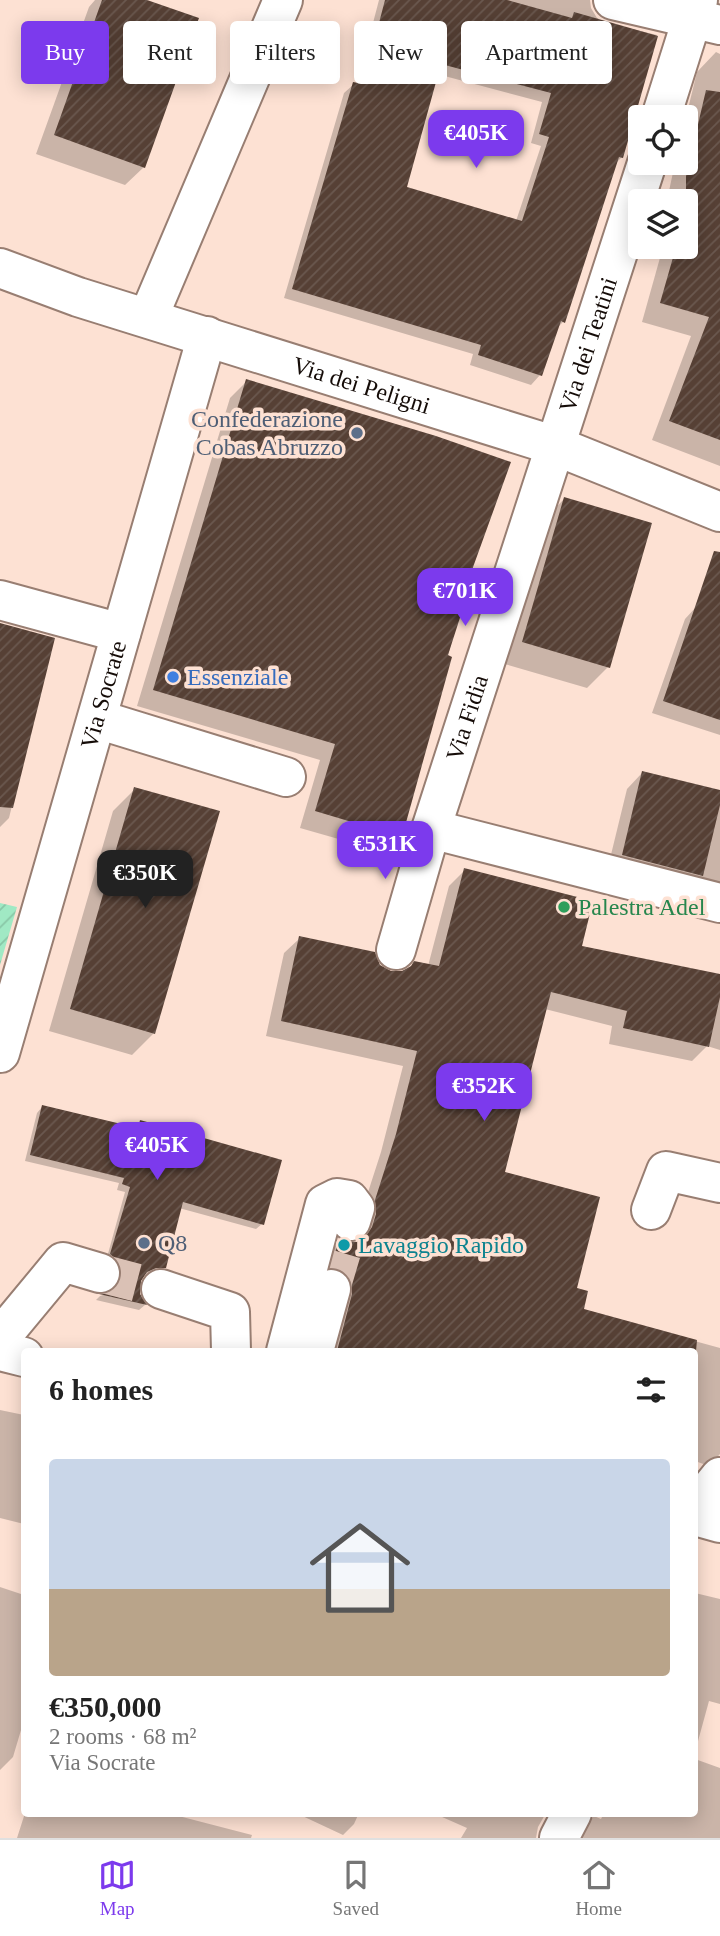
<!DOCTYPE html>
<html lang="en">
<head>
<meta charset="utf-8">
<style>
	:root { --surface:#fff; --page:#f2f2f2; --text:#222; --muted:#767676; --line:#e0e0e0; --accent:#7c3aed }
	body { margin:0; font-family:Georgia,serif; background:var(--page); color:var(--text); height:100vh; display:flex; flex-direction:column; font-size:26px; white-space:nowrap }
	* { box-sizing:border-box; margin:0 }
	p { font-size:23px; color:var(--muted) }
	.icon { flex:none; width:38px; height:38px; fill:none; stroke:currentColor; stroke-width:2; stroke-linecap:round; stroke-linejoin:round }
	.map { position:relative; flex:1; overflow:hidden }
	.side { position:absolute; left:21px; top:1348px; width:677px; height:469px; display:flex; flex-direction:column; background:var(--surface); border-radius:7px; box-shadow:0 4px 18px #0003 }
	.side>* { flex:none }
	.hud { position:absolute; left:21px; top:21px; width:679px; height:63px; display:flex; gap:14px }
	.tools { position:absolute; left:628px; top:105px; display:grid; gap:14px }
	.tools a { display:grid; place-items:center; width:70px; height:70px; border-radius:7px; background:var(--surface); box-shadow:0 4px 18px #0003; font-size:35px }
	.price { position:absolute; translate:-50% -60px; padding:0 16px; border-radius:14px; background:var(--accent); color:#fff; font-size:23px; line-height:46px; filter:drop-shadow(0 2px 4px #0008) }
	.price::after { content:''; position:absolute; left:50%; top:42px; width:21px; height:16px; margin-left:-10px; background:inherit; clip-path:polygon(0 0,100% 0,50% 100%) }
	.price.current { background:#222; color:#fff }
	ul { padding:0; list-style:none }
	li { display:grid; align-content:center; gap:14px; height:371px; padding:0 28px }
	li+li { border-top:2px solid var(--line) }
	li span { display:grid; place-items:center; height:217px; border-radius:7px; color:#555 }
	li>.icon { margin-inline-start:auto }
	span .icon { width:126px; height:126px; fill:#fffc; stroke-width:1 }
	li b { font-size:30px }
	h2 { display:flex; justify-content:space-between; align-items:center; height:84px; padding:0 28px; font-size:30px }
	.pill { padding:0 24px; border-radius:7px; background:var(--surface); box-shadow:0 4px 18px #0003; font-size:24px; line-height:63px }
	.pill.current { background:var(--accent); color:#fff }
	.tab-bar { display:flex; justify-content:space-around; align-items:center; height:98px; border-top:2px solid var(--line); background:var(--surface); font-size:19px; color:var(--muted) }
	.tab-bar a { display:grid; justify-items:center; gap:4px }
	.tab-bar .current { color:var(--accent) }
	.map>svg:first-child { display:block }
	.garden { fill:url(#garden-furrows) }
	.shadow { fill:#0003; fill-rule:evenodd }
	.building { fill:url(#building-hatch); fill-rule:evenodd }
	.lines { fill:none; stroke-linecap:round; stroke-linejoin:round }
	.minor-tunnel { stroke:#dac1b5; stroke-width:38; stroke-dasharray:38 19; stroke-linecap:butt }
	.minor-casing { stroke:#987e72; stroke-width:42 }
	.major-casing { stroke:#987e72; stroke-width:42 }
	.minor { stroke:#fff; stroke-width:38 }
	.major { stroke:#fff; stroke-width:38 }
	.service-dot { fill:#5c6f8a; stroke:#fde1d3; stroke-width:2.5 }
	.shop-dot { fill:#3f7fe0; stroke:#fde1d3; stroke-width:2.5 }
	.leisure-dot { fill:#2e9e5b; stroke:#fde1d3; stroke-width:2.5 }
	.culture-dot { fill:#0f9aa8; stroke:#fde1d3; stroke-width:2.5 }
	.labels { text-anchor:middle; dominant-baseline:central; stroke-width:7; stroke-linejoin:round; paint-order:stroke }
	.street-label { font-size:24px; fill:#150c08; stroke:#fde1d3 }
	.service-label { font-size:24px; fill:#4e5e75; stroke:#fde1d3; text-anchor:end }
	.shop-label { font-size:24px; fill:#366cbe; stroke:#fde1d3; text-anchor:start }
	.leisure-label { font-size:24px; fill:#27864d; stroke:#fde1d3; text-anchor:start }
	.culture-label { font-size:24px; fill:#0d838f; stroke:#fde1d3; text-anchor:start }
</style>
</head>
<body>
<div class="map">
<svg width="720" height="1838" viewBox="0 0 720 1838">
	<defs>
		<pattern id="garden-furrows" width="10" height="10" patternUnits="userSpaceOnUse" patternTransform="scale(1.75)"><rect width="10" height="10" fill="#a0e9c4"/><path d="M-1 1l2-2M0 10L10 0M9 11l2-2" fill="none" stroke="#89c7a7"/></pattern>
		<pattern id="building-hatch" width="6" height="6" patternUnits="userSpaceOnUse" patternTransform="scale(1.75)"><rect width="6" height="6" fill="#564035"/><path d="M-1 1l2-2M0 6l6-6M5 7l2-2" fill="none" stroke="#6a584f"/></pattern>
	</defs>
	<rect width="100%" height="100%" fill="#fde1d3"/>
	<path class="garden" d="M 0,903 L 17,907 L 0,965 Z"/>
	<path class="shadow" d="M 95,0 L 142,0 L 144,167 L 125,185 L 36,154 L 89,7 Z
		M 379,0 L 590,0 L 591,8 L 597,18 L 607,23 L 657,35 L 622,157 L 614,165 L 563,322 L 557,328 L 540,375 L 531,385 L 470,365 L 473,354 L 284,298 L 344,93 L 354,84 L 357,84 ZM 437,74 L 542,102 L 531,143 L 541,146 L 516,221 L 405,188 Z
		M 716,52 L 720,54 L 720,466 L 652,440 L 691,336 L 642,322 L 663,247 L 686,247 L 686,201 L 676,201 L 678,193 L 669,191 L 675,163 L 686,163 L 686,117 L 697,72 Z
		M 247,381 L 470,571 L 401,836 L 384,852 L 300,828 L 320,760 L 137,706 L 230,398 Z
		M 564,499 L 608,667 L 587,688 L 501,663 L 543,521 Z
		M 696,607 L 720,616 L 720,735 L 652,713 L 685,619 Z
		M 0,624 L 53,639 L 9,818 L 0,827 Z
		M 642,773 L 720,792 L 720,899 L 607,871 L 627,789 Z
		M 135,789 L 154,1033 L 132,1055 L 49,1031 L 113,811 Z
		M 465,870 L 580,947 L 720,976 L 720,1050 L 707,1046 L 692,1061 L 609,1044 L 612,1026 L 545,1009 L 503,1174 L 574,1289 L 582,1310 L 720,1348 L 720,1454 L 709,1466 L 695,1461 L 695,1351 L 326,1351 L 323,1256 L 339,1240 L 345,1244 L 357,1244 L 361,1231 L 360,1217 L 381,1152 L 403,1066 L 266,1036 L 284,953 L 300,938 L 378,966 L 390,973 L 402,973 L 428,966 L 449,886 Z
		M 42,1107 L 134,1129 L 141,1122 L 262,1224 L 256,1229 L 179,1208 L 165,1267 L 159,1273 L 149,1273 L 142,1276 L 139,1281 L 138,1294 L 145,1305 L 139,1310 L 96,1300 L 100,1296 L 112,1292 L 116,1286 L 116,1274 L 106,1261 L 125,1192 L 117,1190 L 119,1183 L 25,1161 L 37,1113 Z
		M 0,1410 L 24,1415 L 24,1524 L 0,1518 Z
		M 0,1587 L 24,1595 L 24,1720 L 13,1757 L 0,1770 Z
		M 695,1593 L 720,1599 L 720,1704 L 709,1701 L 695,1752 Z
		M 695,1759 L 720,1768 L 720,1838 L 580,1838 L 584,1826 L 594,1816 L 601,1819 L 604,1813 L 695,1813 Z
		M 25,1813 L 167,1813 L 252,1835 L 251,1838 L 17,1838 Z
		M 296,1813 L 359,1813 L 354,1824 L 343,1835 Z
		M 433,1813 L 546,1813 L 538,1827 L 536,1838 L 461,1838 L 467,1828 Z"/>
	<path class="building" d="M 102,0 L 147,0 L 199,18 L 145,168 L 54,135 Z
		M 385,0 L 507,0 L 572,18 L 574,12 L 658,36 L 623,158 L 619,157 L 565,323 L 561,321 L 542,376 L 478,355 L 481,345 L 292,289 L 353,82 L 363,84 ZM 441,64 L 551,93 L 539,134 L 549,137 L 522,221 L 407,187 Z
		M 706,90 L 720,92 L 720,440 L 669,421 L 709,317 L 660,303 L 676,247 L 686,247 L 686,176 Z
		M 246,379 L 436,436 L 511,462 L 472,570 L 475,571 L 448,655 L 452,657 L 402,837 L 315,811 L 335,744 L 153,690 Z
		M 564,497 L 652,523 L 610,668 L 522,642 Z
		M 714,551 L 720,552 L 720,720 L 663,701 Z
		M 0,623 L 55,638 L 13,808 L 0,807 Z
		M 642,771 L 720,790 L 720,805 L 703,876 L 622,855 Z
		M 134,787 L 220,811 L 155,1034 L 70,1009 Z
		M 464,868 L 593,901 L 582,946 L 720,974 L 720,997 L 709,1047 L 623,1028 L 627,1011 L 551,992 L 505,1172 L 600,1197 L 577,1288 L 588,1291 L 584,1309 L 697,1340 L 696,1351 L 337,1351 L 352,1294 L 352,1283 L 347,1274 L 337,1268 L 331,1268 L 339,1238 L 345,1242 L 357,1242 L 366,1236 L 372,1227 L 376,1214 L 375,1200 L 396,1134 L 417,1051 L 281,1021 L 299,936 L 375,952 L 380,965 L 391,971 L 402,971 L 411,966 L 414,961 L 439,966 Z
		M 42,1105 L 138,1128 L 140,1120 L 282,1160 L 264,1225 L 183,1202 L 166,1268 L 156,1268 L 147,1272 L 141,1281 L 140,1294 L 147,1305 L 99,1294 L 106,1294 L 114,1289 L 121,1279 L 121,1267 L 116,1259 L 110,1254 L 130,1187 L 122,1184 L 124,1178 L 30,1155 Z"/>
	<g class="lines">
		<path class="minor-tunnel" d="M 100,1273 L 161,1289
			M 331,1289 L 351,1221"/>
		<g class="minor-casing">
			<g id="minor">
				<path d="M 613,0 L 720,25"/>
				<path d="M 661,117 L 698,0"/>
				<path id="s1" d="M 0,268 L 78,297 L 556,446 L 720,512"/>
				<path d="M 148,318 L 283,0"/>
				<path d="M 0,600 L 121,633"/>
				<path d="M 97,719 L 286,777"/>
				<path d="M 431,829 L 720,903"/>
				<path id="s2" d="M 396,950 L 431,829 L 647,163"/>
				<path id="s3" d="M 0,1053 L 207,336"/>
				<path d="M 651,1210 L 666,1171 L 720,1183"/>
				<path d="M 161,1289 L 230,1312 L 231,1351"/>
				<path d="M 0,1338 L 63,1262 L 100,1273"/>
				<path d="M 286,1351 L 325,1204 L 337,1198 L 349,1200 L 355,1208 L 351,1221"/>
				<path d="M 314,1351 L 331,1289"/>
				<path d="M 695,1508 L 720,1477"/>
				<path d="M 559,1838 L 572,1813"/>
			</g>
		</g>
		<g class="major-casing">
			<path id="major" d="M 0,1351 L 24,1357
				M 695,1516 L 720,1523"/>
		</g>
		<use href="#minor" class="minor"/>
		<use href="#major" class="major"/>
	</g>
	<g class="service-dot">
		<circle cx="357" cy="433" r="7"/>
		<circle cx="144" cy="1243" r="7"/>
	</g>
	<circle class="shop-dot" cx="173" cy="677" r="7"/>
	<circle class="leisure-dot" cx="564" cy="907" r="7"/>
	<circle class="culture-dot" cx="344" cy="1245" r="7"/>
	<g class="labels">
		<g class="street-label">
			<text stroke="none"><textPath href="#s2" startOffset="635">Via dei Teatini</textPath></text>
			<text stroke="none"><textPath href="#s1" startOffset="380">Via dei Peligni</textPath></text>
			<text stroke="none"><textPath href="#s3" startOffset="373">Via Socrate</textPath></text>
			<text stroke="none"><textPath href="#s2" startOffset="243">Via Fidia</textPath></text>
		</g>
		<g class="service-label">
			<text x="343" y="419">Confederazione<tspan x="343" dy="28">Cobas Abruzzo</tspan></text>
			<text x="158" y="1243" text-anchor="start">Q8</text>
		</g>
		<g class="shop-label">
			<text x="187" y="677">Essenziale</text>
		</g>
		<g class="leisure-label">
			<text x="578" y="907">Palestra Adel</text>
		</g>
		<g class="culture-label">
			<text x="358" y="1245">Lavaggio Rapido</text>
		</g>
	</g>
</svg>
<div class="tools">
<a><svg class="icon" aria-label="locate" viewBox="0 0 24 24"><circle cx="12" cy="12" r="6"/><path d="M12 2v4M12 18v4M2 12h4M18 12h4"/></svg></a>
<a><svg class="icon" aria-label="layers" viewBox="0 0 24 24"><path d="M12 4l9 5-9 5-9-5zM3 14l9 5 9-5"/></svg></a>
</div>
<b class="price" style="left:476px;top:170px">€405K</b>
<b class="price" style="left:465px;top:628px">€701K</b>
<b class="price" style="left:385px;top:881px">€531K</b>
<b class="price current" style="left:145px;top:910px">€350K</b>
<b class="price" style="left:484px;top:1123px">€352K</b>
<b class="price" style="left:157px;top:1182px">€405K</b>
<div class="hud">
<a class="pill current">Buy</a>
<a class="pill">Rent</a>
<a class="pill">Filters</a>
<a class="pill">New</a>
<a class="pill">Apartment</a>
</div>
<section class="side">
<h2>6 homes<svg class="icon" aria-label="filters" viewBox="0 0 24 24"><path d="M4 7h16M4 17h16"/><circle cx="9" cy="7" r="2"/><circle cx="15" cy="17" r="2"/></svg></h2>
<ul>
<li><span style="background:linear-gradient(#c9d6e8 60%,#b9a48a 0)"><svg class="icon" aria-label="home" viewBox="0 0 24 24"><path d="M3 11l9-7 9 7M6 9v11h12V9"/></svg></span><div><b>€350,000</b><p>2 rooms · 68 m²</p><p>Via Socrate</p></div></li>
</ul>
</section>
</div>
<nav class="tab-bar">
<a class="current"><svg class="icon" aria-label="map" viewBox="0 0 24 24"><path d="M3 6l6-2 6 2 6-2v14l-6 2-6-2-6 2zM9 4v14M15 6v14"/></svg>Map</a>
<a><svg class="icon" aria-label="saved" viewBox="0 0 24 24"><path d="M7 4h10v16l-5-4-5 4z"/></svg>Saved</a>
<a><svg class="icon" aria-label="home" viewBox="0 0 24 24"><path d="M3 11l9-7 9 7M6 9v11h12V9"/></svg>Home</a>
</nav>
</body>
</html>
